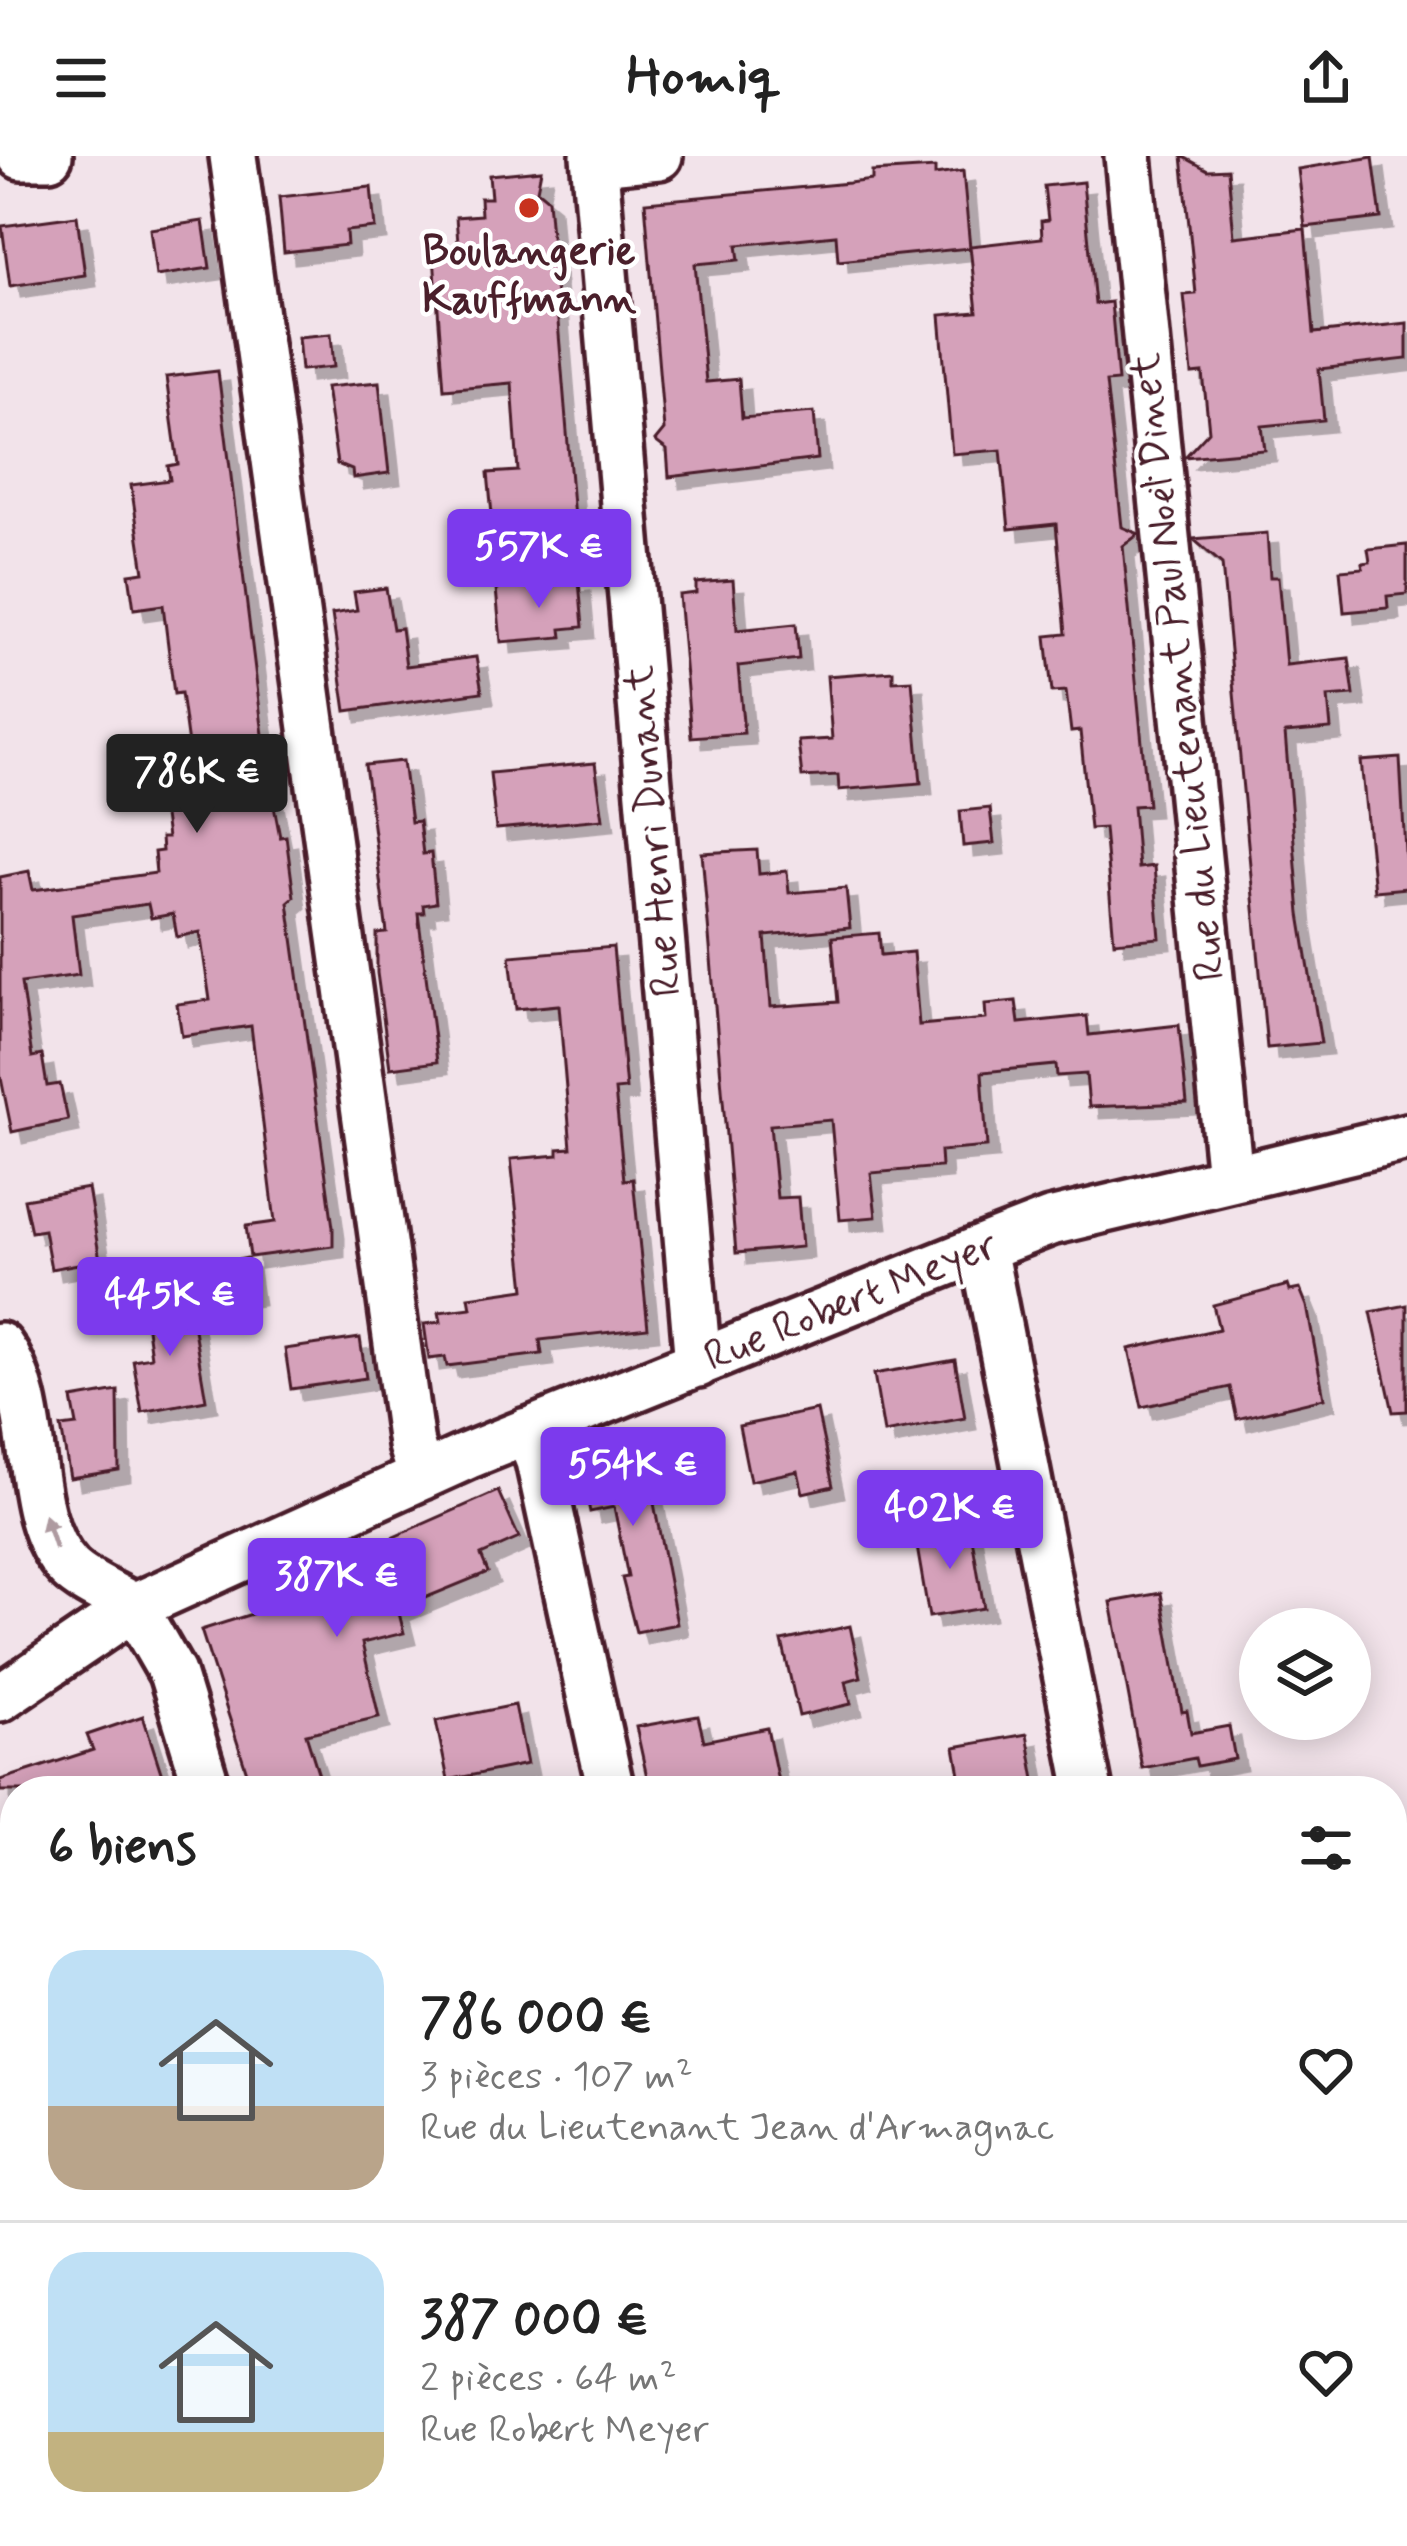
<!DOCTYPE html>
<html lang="fr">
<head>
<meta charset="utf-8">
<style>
	:root { --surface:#fff; --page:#f2f2f2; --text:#222; --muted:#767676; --line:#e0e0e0; --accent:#7c3aed }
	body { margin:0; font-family:Mynerve,sans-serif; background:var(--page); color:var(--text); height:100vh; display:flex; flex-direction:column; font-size:45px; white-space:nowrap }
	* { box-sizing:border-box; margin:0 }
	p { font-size:39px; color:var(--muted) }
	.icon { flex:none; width:66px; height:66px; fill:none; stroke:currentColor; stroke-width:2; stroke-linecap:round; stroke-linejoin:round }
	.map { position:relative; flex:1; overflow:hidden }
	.drawer { position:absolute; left:0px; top:1620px; width:1407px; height:771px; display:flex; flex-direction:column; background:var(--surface); border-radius:48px 48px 0 0; box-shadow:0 6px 30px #0003 }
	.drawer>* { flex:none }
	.controls { position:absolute; left:1239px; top:1452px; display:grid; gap:24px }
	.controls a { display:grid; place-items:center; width:132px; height:132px; border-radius:50%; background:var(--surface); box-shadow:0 6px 30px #0003; font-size:60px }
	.price { position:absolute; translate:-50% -102px; padding:0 27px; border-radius:12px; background:var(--accent); color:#fff; font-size:39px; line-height:78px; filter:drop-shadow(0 3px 6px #0008) }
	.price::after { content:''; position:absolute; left:50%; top:72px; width:36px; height:27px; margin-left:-18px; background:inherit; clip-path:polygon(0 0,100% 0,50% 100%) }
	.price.on { background:#222; color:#fff }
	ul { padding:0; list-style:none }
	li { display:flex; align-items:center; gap:36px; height:300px; padding:0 48px }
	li+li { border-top:3px solid var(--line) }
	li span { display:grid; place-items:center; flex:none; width:336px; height:240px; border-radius:36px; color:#555 }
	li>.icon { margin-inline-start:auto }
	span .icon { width:144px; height:144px; fill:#fffc; stroke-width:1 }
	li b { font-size:51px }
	h2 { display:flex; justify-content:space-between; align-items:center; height:144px; padding:0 48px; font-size:51px }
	header { display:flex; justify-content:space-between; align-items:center; height:156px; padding:0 48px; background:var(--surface); font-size:54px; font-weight:700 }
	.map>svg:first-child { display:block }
	.green { fill:#a0da9f; stroke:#757c65; stroke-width:3 }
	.building { fill:#d5a1ba; stroke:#4a1f2b; stroke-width:3; filter:url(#shadow) }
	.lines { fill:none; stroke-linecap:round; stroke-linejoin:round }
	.minor-casing { stroke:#4a1f2b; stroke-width:54 }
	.minor { stroke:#fff; stroke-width:45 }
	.oneway { fill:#ae9aa0 }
	.poi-dot { fill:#c8321e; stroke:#fff; stroke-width:4.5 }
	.labels { text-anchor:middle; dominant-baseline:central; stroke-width:9; stroke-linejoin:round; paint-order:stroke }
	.poi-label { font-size:42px; font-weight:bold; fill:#4a1f2b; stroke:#fff }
	.street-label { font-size:42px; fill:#4a1f2b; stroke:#fff }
</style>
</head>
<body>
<header><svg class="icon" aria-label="menu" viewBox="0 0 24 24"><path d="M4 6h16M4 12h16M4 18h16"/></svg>Homiq<svg class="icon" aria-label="share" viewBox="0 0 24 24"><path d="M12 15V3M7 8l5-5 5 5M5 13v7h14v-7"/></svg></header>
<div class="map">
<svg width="1407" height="2390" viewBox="0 0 1407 2390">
	<defs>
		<filter id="shadow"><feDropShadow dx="11" dy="11" stdDeviation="0" flood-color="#0004"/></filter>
	</defs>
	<rect width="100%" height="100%" fill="#f2e3ea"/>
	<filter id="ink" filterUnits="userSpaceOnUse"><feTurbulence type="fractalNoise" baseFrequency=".00833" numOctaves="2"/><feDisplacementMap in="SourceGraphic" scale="24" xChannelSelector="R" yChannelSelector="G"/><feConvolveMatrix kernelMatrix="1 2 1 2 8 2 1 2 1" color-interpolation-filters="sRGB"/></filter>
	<g filter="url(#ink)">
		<path class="green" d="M 1407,2281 L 1407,2390 L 1263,2390 L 1260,2376 L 1392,2376 L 1392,2284 Z"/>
		<path class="building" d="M 1182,0 L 1208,14 L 1228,13 L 1234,81 L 1305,73 L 1314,177 L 1407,167 L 1407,203 L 1319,213 L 1324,264 L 1262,270 L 1265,294 L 1185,301 L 1209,275 L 1203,217 L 1192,218 L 1184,139 L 1196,138 Z
			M 1373,1 L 1381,62 L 1305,71 L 1298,13 Z
			M 935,12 L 935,19 L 963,15 L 970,92 L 838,105 L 836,79 L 737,89 L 739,104 L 695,108 L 706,226 L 739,223 L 742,262 L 814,256 L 818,303 L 669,321 L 667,294 L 655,285 L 664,274 L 645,46 L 849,27 L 872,24 L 872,16 Z
			M 541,14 L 537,34 L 548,43 L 574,362 L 493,369 L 488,317 L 518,315 L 512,227 L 444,233 L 434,100 L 459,99 L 456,61 L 481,59 L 480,42 L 491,42 L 489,19 Z
			M 1083,26 L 1095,148 L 1111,146 L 1118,225 L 1106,226 L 1122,371 L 1139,378 L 1123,390 L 1148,649 L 1133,650 L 1138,712 L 1154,710 L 1160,782 L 1114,786 L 1104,672 L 1090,673 L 1080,575 L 1071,576 L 1066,535 L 1052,536 L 1046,480 L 1066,478 L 1056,368 L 1009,373 L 1001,294 L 952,298 L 940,159 L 977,156 L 970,90 L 1042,82 L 1041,65 L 1048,64 L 1044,30 Z
			M 371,31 L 375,72 L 346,75 L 347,89 L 284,96 L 279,41 Z
			M 77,60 L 85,119 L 10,130 L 2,70 Z
			M 203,65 L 210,112 L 156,120 L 150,73 Z
			M 331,178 L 334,211 L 301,214 L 298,181 Z
			M 218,215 L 268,619 L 280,681 L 286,680 L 294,741 L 288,746 L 333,1071 L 333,1090 L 250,1101 L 246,1070 L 275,1066 L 251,870 L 182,880 L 177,848 L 210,844 L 200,776 L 177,781 L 173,758 L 151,762 L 148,748 L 72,759 L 79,819 L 21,827 L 32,901 L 42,899 L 47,930 L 60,928 L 68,964 L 12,976 L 0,917 L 0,721 L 29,715 L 33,734 L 156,717 L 154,696 L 162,695 L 161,682 L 167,682 L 158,616 L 191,611 L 181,537 L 174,538 L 163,449 L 134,453 L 129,418 L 144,416 L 131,329 L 170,324 L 168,310 L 178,308 L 166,221 Z
			M 379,226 L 389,317 L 353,322 L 352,314 L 337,308 L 326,231 Z
			M 1267,377 L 1270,421 L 1278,421 L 1286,509 L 1349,502 L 1354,539 L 1328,541 L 1331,573 L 1285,577 L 1300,758 L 1321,887 L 1267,892 L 1222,408 L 1193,383 Z
			M 1407,389 L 1407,438 L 1387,440 L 1388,452 L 1344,456 L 1340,414 L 1363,412 L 1362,407 L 1370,406 L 1368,393 Z
			M 733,424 L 737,474 L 796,468 L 799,503 L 738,510 L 744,577 L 691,581 L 679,439 L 696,437 L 696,427 Z
			M 579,425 L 583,471 L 561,473 L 562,481 L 501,486 L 496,433 Z
			M 386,432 L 393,473 L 401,472 L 406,510 L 476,501 L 482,536 L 346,555 L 332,458 L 357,454 L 354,436 Z
			M 893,515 L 893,525 L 912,524 L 921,627 L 839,634 L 838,619 L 802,621 L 798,585 L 832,583 L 827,520 Z
			M 1400,602 L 1407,732 L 1374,735 L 1361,605 Z
			M 403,605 L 411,666 L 419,665 L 423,698 L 431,697 L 436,747 L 423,749 L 424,757 L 418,757 L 437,906 L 390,912 L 377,817 L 377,778 L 387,777 L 365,609 Z
			M 595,607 L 603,663 L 496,673 L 490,617 Z
			M 990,652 L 994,687 L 963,690 L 960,655 Z
			M 757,694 L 759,718 L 787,715 L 789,737 L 846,732 L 850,772 L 765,780 L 771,851 L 838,846 L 832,781 L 879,777 L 881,799 L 913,796 L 919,869 L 986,863 L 985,848 L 1016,845 L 1019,867 L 1087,860 L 1089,879 L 1179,869 L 1187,947 L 1089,951 L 1086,918 L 1057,920 L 1056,909 L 982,916 L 987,991 L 940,995 L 941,1011 L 871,1017 L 876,1061 L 840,1064 L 831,964 L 770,969 L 777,1042 L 798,1041 L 802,1091 L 736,1097 L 702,697 Z
			M 613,791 L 626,933 L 615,934 L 624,1024 L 633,1023 L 648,1172 L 540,1184 L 542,1198 L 447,1210 L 445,1201 L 429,1203 L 424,1168 L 441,1166 L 439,1156 L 471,1152 L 469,1141 L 525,1133 L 511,1003 L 558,999 L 558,993 L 571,992 L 559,849 L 516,853 L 510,800 Z
			M 88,1032 L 100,1104 L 51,1113 L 44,1074 L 31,1076 L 24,1043 Z
			M 247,1102 L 252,1138 L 194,1146 L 190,1114 Z
			M 1288,1129 L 1290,1135 L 1300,1133 L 1307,1150 L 1324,1242 L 1237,1263 L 1230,1231 L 1142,1251 L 1129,1193 L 1219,1173 L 1213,1149 Z
			M 189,1144 L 206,1244 L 142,1256 L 133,1204 L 151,1201 L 144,1151 Z
			M 1407,1149 L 1407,1255 L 1393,1256 L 1371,1156 Z
			M 360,1182 L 366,1222 L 291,1233 L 285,1193 Z
			M 955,1204 L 965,1262 L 884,1277 L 874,1218 Z
			M 118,1235 L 119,1314 L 70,1322 L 61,1271 L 77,1269 L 72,1243 Z
			M 817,1254 L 833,1330 L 803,1337 L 798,1315 L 750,1325 L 739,1270 Z
			M 642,1284 L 677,1468 L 636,1476 L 622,1422 L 628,1421 L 614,1351 L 590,1356 L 580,1309 L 589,1295 Z
			M 498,1335 L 519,1382 L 481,1399 L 488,1416 L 398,1453 L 404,1477 L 362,1487 L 379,1561 L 306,1578 L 324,1635 L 253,1635 L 201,1474 L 315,1438 L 310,1418 Z
			M 970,1370 L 984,1452 L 929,1461 L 915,1379 Z
			M 1161,1437 L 1182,1556 L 1187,1555 L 1191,1577 L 1229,1570 L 1235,1603 L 1197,1610 L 1195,1602 L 1142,1612 L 1111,1446 Z
			M 850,1470 L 861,1521 L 846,1525 L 851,1548 L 799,1560 L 782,1485 Z
			M 515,1549 L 527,1608 L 448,1624 L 436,1565 Z
			M 143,1560 L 167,1635 L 0,1635 L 0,1624 L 93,1594 L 87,1579 Z
			M 698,1560 L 704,1585 L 767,1572 L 780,1635 L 650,1635 L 636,1571 Z
			M 1027,1578 L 1037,1635 L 963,1635 L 955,1591 Z"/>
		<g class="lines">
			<g class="minor-casing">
				<path id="minor" d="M 21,0 L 49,0
					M 233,0 L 411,1289 L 421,1321
					M 594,0 L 698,1208
					M 1128,0 L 1230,1022
					M 597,6 L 659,0
					M 983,1092 L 1089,1635
					M 0,1190 C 45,1253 18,1358 69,1412 C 85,1428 114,1439 134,1451
					M 527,1275 L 539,1305 L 611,1635
					M 134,1451 L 172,1517 L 208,1635
					M 0,1542 L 134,1451 L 467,1300 L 983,1092 L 1050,1066 L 1407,981
					M 1398,1767 L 1407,1765
					M 258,2376 L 265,2390
					M 800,2376 L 805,2390
					M 1233,2376 L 1236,2390
					M 27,2390 L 56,2376"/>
			</g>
			<use href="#minor" class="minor"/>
		</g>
		<defs><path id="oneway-solid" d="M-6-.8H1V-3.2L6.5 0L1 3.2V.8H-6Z" transform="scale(3)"/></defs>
		<use class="oneway" href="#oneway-solid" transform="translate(50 1376) rotate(-108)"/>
	</g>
	<circle class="poi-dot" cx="529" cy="52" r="12"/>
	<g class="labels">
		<g class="poi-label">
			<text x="529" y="96">Boulangerie<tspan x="529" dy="48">Kauffmann</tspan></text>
		</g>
		<g class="street-label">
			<text transform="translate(1179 511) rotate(-96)">Rue du Lieutenant Paul Noël Dinet</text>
			<text transform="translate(654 675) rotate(-95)">Rue Henri Dunant</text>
			<text transform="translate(851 1146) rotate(-22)">Rue Robert Meyer</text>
		</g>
	</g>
</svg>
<div class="controls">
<a><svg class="icon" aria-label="layers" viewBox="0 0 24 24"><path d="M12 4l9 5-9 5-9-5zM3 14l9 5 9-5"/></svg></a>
</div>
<b class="price" style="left:539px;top:455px">557K €</b>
<b class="price on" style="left:197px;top:680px">786K €</b>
<b class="price" style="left:170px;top:1203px">445K €</b>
<b class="price" style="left:633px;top:1373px">554K €</b>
<b class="price" style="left:950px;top:1416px">402K €</b>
<b class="price" style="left:337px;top:1484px">387K €</b>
<section class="drawer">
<h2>6 biens<svg class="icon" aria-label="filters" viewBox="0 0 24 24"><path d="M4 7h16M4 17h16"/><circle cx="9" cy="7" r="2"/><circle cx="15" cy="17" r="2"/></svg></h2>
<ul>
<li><span style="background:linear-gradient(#bfe0f5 65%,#b9a48a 0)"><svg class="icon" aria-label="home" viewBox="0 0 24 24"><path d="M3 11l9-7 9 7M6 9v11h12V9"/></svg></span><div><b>786 000 €</b><p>3 pièces · 107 m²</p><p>Rue du Lieutenant Jean d'Armagnac</p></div><svg class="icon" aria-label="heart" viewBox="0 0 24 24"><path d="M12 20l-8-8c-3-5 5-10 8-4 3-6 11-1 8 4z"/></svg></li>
<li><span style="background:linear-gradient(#bfe0f5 75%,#c2b280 0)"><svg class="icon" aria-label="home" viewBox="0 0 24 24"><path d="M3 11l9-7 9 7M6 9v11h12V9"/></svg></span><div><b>387 000 €</b><p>2 pièces · 64 m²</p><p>Rue Robert Meyer</p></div><svg class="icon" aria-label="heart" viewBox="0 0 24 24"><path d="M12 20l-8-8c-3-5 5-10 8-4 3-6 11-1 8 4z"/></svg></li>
</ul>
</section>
</div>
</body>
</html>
